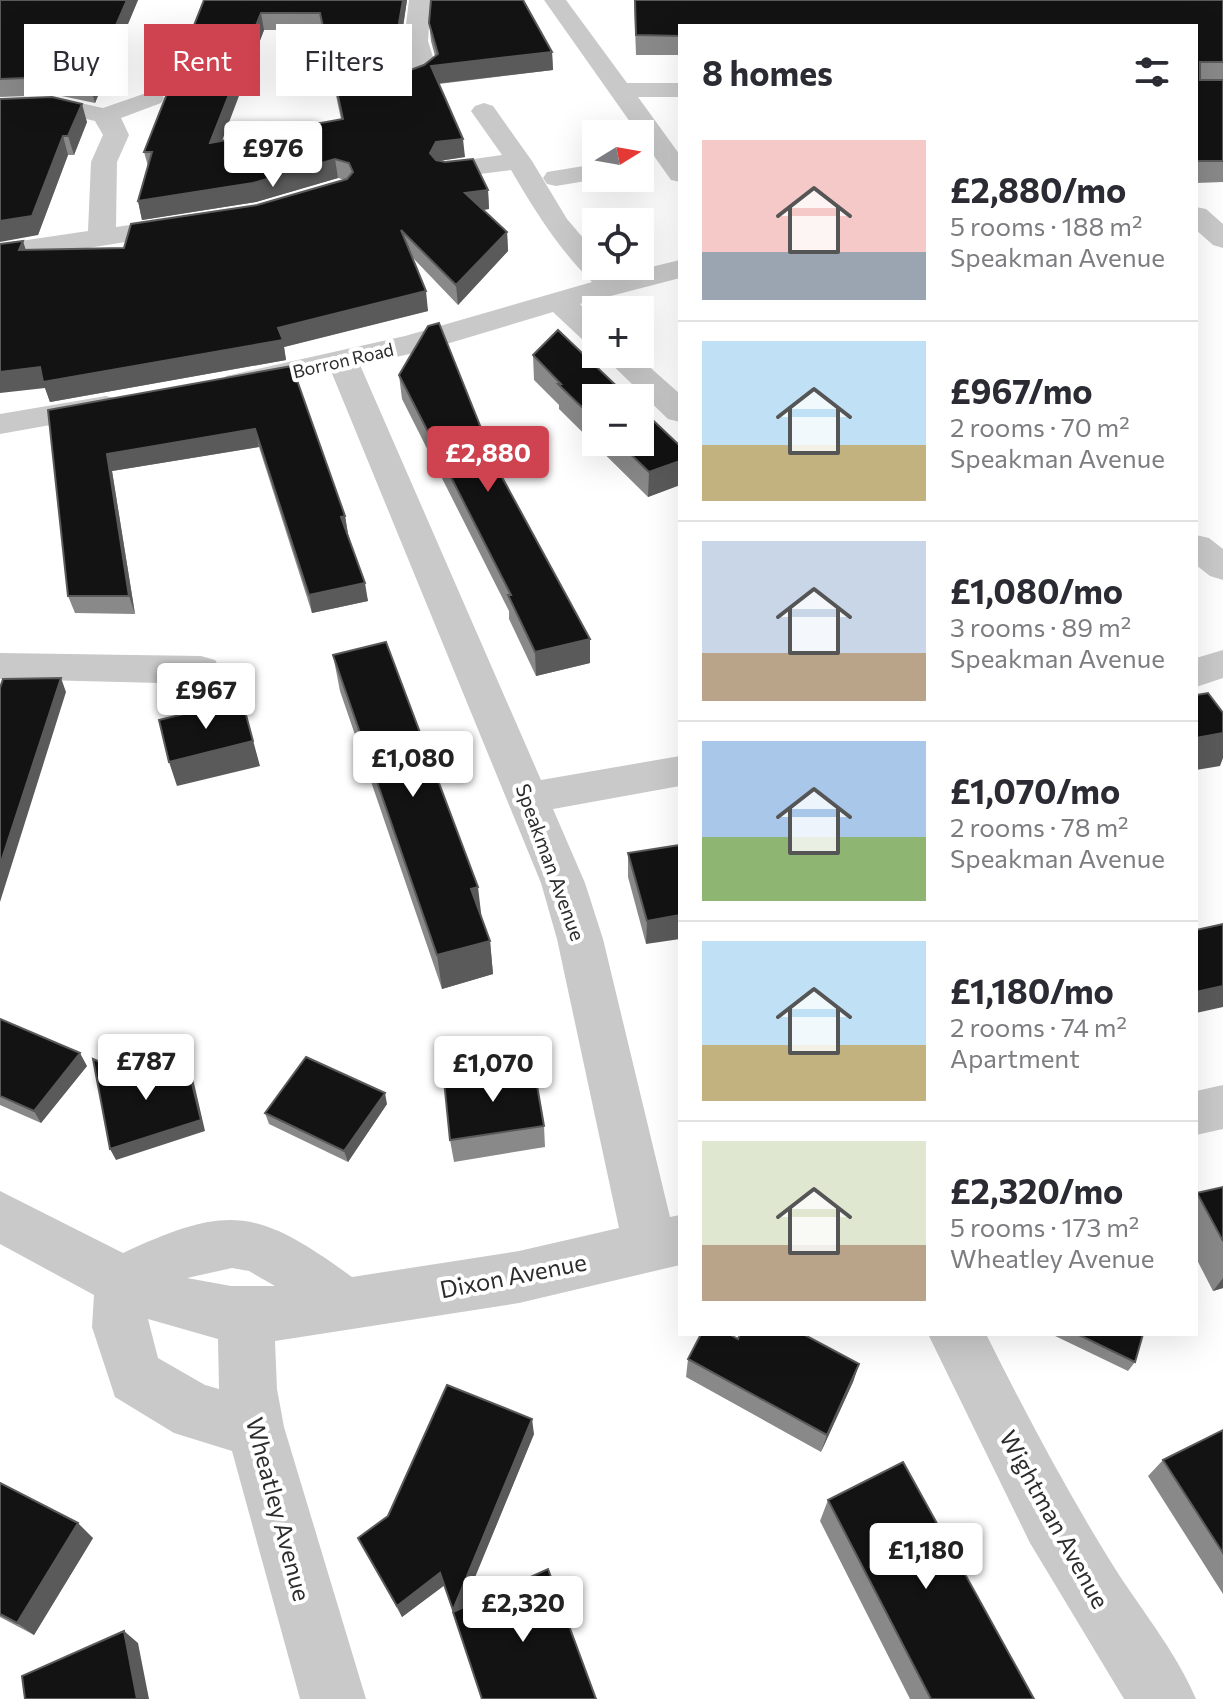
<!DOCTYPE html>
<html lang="en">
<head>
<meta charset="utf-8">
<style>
	:root { --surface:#fff; --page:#f2f2f3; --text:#2b2b33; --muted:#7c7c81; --line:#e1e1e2; --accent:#cf424f }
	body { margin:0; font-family:Commissioner,sans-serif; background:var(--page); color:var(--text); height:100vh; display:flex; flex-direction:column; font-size:30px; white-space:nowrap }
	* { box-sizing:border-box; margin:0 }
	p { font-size:26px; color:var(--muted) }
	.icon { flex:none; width:44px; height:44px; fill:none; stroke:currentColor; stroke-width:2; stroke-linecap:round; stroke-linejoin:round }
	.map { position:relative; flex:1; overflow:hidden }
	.sheet { position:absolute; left:678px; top:24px; width:520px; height:1312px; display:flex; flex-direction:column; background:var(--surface); border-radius:0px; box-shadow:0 8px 32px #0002 }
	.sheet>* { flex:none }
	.guide { position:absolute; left:24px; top:24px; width:534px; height:72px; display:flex; gap:16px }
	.needle { width:52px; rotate:79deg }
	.fabs { position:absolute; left:582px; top:120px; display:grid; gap:16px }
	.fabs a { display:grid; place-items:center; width:72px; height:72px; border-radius:0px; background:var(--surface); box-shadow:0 8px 32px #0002; font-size:40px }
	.price { position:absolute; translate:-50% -68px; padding:0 18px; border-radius:8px; background:#fff; color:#222; font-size:26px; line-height:52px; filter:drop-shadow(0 2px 4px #0008) }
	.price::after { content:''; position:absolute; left:50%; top:48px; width:24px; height:18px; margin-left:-12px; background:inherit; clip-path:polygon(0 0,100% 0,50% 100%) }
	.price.on { background:var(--accent); color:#fff }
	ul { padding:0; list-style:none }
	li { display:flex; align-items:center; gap:24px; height:200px; padding:0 24px }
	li+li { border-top:2px solid var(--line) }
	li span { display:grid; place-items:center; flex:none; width:224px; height:160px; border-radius:0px; color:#555 }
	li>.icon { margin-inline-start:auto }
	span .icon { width:96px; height:96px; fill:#fffc; stroke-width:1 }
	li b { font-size:34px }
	h2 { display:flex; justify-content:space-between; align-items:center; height:96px; padding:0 24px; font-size:34px }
	.chip { padding:0 28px; border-radius:0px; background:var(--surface); box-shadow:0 8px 32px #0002; font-size:28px; line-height:72px }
	.chip.on { background:var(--accent); color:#fff }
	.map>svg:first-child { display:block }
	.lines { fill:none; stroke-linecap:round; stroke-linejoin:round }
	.minor { fill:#c9c9c9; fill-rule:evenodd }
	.wall { fill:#898989; fill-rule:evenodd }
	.shaded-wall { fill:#5a5a5a }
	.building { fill:#131313; stroke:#5a5a5a; stroke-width:2; fill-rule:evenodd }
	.labels { text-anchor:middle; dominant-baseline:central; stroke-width:8; stroke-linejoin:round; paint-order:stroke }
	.far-street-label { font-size:18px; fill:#2c2c2c; stroke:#fff }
	.street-label { font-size:20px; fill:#2c2c2c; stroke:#fff }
	.near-street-label { font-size:24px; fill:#2c2c2c; stroke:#fff }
</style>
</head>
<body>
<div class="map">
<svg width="1223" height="1699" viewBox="0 0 1223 1699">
	<rect width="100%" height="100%" fill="#fff"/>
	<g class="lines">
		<path class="minor" d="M 409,0 L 431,0 L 428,41 L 437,70 C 426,86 389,93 370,88 L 367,83 L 370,78 L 412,68 L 404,41 Z
			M 544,0 L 566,0 L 627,83 L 680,83 L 680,97 L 638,97 L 680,155 L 680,182 L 671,180 Z
			M 152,91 L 161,93 L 164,98 L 161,103 L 121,118 L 129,135 L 117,162 L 116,227 L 185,217 L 195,219 L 199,225 L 195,231 L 0,262 L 0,244 L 88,231 L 91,162 L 103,135 L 95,121 L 57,112 L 0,115 L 0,99 L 57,98 L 103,108 Z
			M 484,103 L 493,106 L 532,161 L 567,219 L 596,253 L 596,266 L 609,266 L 618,275 L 680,260 L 680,278 L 580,304 L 596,319 L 596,344 L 585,342 L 553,312 L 423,351 L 360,365 L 541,780 L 680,756 L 680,786 L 553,809 L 585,883 L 603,939 L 670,1217 L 680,1215 L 680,1265 L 519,1303 L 275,1341 L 277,1389 L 284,1427 L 366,1699 L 300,1699 L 232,1451 L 174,1433 L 115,1397 L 92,1327 L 94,1295 L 0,1244 L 0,1191 L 123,1253 C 229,1204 257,1208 352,1277 L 519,1251 L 619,1228 L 557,939 L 541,883 L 331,371 L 237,393 L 226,390 L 221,383 L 226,376 L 405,336 L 592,282 C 558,248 535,211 511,170 L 447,178 L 438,176 L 434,170 L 438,164 L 502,155 L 471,111 L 475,106 ZM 232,1268 L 249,1271 L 275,1286 L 231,1286 L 187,1278 ZM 148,1319 L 218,1339 L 219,1389 L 205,1385 L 158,1358 Z
			M 596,164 L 596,178 L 604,178 L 556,186 L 547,184 L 543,178 L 547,172 Z
			M 1196,207 L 1206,209 L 1223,224 L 1223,248 L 1213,245 L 1196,230 Z
			M 601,354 L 635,354 L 680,394 L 680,422 L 668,419 Z
			M 106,396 L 118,399 L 122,406 L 118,413 L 0,434 L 0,414 Z
			M 1196,535 L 1209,538 L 1223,549 L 1223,580 L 1210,576 L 1196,565 Z
			M 1223,650 L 1223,678 L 1196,687 L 1196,658 Z
			M 0,653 L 201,656 L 215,660 L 221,670 L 215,680 L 201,684 L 0,679 Z
			M 1223,1085 L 1223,1129 L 1196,1135 L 1196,1091 Z
			M 928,1334 L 986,1334 C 1024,1410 1064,1486 1109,1559 C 1137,1605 1175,1649 1196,1699 L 1124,1699 L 1030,1543 Z"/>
	</g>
	<path class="wall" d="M 0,0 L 138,0 L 95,103 L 57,95 L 0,97 Z
		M 204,0 L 407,0 L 402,33 L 406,48 L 408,66 L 377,73 L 385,75 L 405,72 L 424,65 L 435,56 L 431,41 L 429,23 L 552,52 L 553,70 L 439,84 L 465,157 L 439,161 L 488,190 L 489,209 L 483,210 L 507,232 L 508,251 L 458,305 L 413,258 L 428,311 L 284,347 L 286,360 L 50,402 L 45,388 L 26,250 L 124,248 L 257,205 L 345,180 L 338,178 L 256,202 L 142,220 L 138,201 L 148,166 L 144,152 ZM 264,30 L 322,30 L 341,119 L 221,141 Z
		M 634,0 L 1223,0 L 1223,182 L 1196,183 L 1196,26 L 680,26 L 680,55 L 636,55 Z
		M 0,99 L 87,122 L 74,155 L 68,155 L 38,235 Z
		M 533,355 L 596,398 L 596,442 L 640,442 L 680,446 L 680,485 L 648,497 L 559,409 L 559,405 L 534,380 Z
		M 292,366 L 345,516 L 348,534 L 368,601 L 312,613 L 259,447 L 112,471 L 135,614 L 75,613 L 68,596 L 48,410 Z
		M 399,375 L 497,468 L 590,663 L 536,676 L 509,619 L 509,611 L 402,399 Z
		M 333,655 L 482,921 L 490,941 L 493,974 L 442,989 L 340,691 Z
		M 680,845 L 646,944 L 628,877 L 628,853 Z
		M 0,1019 L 87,1066 L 41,1123 L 0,1105 Z
		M 387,1104 L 348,1162 L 269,1124 L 265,1113 Z
		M 544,1126 L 545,1147 L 454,1162 L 450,1140 Z
		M 1223,1187 L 1223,1288 L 1213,1291 L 1196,1258 L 1196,1195 L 1197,1193 Z
		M 1051,1334 L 1143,1334 L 1135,1362 L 1128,1371 Z
		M 738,1339 L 859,1364 L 853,1382 L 821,1452 L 686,1377 L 688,1359 Z
		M 1223,1430 L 1223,1594 L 1148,1476 L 1163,1460 Z
		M 534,1434 L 462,1608 L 482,1699 L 444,1585 L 402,1617 L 358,1538 Z
		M 0,1483 L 93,1538 L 34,1635 L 0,1617 Z
		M 828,1500 L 1034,1699 L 910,1699 L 820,1521 Z"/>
	<path class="shaded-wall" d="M 127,0 L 138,0 L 95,103 L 90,85 Z
		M 403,0 L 407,0 L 401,41 L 399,23 Z
		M 261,13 L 264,30 L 214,162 L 210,143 Z
		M 406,48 L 408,66 L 369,75 L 364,81 L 362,64 L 367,57 Z
		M 552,52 L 553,70 L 433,84 L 431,66 Z
		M 82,104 L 87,122 L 74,155 L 68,136 Z
		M 63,136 L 68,155 L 38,235 L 0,242 L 0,221 Z
		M 463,139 L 465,157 L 438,161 L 432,172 L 430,153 L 436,142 Z
		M 335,159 L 338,178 L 256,202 L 142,220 L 138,201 Z
		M 488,190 L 489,209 L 467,212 L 465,193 Z
		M 507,232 L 508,251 L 458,305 L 456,285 Z
		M 23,241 L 29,260 L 19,250 Z
		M 426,291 L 428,311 L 284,347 L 286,360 L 50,402 L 45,388 L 0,393 L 0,372 L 278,328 Z
		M 255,429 L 259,447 L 112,471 L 135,614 L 129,596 L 107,454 Z
		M 680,461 L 680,485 L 648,497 L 649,472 Z
		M 345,516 L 348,534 L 341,517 Z
		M 365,583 L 368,601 L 312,613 L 309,595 Z
		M 590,639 L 590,663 L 536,676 L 535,652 Z
		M 61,678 L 66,692 L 0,902 L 0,865 Z
		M 242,700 L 260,766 L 177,786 L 169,762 Z
		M 1223,733 L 1223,758 L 1220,766 L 1196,770 L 1196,738 Z
		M 478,887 L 482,921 L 471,889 Z
		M 680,915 L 680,939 L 646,944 L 647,921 Z
		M 490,941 L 493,974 L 442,989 L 437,955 Z
		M 1223,986 L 1223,1007 L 1196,1013 L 1196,992 Z
		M 80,1053 L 87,1066 L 41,1123 L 34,1111 Z
		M 186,1059 L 191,1070 L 205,1131 L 116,1160 L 110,1149 Z
		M 385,1093 L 387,1104 L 348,1162 L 344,1151 Z
		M 1223,1278 L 1223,1288 L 1213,1291 Z
		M 859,1364 L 853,1382 L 821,1452 L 827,1435 Z
		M 532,1419 L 534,1434 L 457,1621 L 453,1610 Z
		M 78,1523 L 93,1538 L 34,1635 L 17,1623 Z
		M 440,1573 L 445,1585 L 402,1617 L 397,1606 Z
		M 124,1631 L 138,1643 L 149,1699 L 137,1699 Z"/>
	<path class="building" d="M 0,0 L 127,0 L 90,85 L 52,77 L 0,79 Z
		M 204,0 L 403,0 L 399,23 L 406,48 L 367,57 L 362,64 L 365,72 L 385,75 L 405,72 L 424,65 L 438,54 L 429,23 L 431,0 L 523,0 L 552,52 L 431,66 L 463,139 L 436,142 L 430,153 L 436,160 L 445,162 L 473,159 L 488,190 L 465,193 L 507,232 L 456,285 L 401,230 L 426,291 L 278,328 L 283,340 L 43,382 L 40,367 L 0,372 L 0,244 L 23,241 L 19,250 L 124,248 L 131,224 L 257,205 L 347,179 L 353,172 L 349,163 L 335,159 L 253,183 L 138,201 L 152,152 L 144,152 ZM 261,13 L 320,13 L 343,119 L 210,143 Z
		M 635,0 L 1223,0 L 1223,62 L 1200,62 L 1200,80 L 1223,80 L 1223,161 L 1196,161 L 1196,26 L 680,26 L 680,36 L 636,35 Z
		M 52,97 L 82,104 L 68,136 L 63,136 L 32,216 L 0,221 L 0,99 Z
		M 439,323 L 497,468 L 590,639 L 535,652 L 508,595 L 511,595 L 399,375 L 428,326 Z
		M 558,330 L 629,398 L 596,398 L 596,421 L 558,384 L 561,384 L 533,355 Z
		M 292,366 L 345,516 L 341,517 L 365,583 L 309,595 L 255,429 L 107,454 L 129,596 L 68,596 L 48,410 Z
		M 640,408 L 680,446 L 680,461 L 649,472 L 618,442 L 640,442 Z
		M 386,642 L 478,887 L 471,889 L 490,941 L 437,955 L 333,655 Z
		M 61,678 L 0,865 L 0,688 L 3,679 Z
		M 1208,693 L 1223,713 L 1223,733 L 1196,738 L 1196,695 Z
		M 242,700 L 253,741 L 169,762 L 159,720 Z
		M 680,845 L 680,915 L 647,921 L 628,853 Z
		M 1223,924 L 1223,986 L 1196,992 L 1196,930 Z
		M 0,1019 L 80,1053 L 34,1111 L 0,1096 Z
		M 306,1057 L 385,1093 L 344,1151 L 265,1113 Z
		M 93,1059 L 132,1076 L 186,1059 L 201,1120 L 110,1149 Z
		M 534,1068 L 544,1126 L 450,1140 L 444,1080 Z
		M 1223,1187 L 1223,1241 L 1197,1193 Z
		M 701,1334 L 729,1334 L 738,1339 L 740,1334 L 803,1334 L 859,1364 L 827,1435 L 688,1359 Z
		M 1077,1334 L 1143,1334 L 1135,1362 Z
		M 447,1385 L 532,1419 L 453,1610 L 440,1573 L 397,1606 L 358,1538 L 388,1516 Z
		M 1223,1430 L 1223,1553 L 1163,1460 Z
		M 903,1462 L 1034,1699 L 931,1699 L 828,1500 Z
		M 0,1483 L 78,1523 L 17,1623 L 0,1614 Z
		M 548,1569 L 596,1699 L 482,1699 L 453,1612 Z
		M 124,1631 L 137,1699 L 25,1699 L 22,1676 Z"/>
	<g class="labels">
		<g class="far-street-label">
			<text transform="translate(343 360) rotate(-13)">Borron Road</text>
		</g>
		<g class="street-label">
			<text transform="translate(551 862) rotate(70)">Speakman Avenue</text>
		</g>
		<g class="near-street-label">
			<text transform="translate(513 1275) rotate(-11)">Dixon Avenue</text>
			<text transform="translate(279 1509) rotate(75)">Wheatley Avenue</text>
			<text transform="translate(1055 1519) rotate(61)">Wightman Avenue</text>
		</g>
	</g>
</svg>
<div class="fabs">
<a><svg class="needle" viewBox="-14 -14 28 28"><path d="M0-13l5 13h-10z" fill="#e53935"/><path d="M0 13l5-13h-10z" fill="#7c7c81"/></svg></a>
<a><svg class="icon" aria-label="locate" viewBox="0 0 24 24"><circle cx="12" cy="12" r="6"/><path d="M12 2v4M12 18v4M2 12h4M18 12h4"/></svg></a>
<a>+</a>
<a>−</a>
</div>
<b class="price" style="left:273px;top:189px">£976</b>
<b class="price on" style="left:488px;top:494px">£2,880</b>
<b class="price" style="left:206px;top:731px">£967</b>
<b class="price" style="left:413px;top:799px">£1,080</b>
<b class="price" style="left:146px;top:1102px">£787</b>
<b class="price" style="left:493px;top:1104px">£1,070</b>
<b class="price" style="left:926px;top:1591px">£1,180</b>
<b class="price" style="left:523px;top:1644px">£2,320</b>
<div class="guide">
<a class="chip">Buy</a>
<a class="chip on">Rent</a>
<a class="chip">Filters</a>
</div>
<section class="sheet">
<h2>8 homes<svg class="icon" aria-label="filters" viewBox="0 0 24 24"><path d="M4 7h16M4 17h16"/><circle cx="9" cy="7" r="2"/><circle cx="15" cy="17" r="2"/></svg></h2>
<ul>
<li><span style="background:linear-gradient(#f6c9c9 70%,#9aa5b1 0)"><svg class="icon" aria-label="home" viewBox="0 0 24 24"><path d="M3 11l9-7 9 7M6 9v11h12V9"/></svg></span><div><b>£2,880/mo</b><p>5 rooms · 188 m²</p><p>Speakman Avenue</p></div></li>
<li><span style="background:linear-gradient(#bfe0f5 65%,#c2b280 0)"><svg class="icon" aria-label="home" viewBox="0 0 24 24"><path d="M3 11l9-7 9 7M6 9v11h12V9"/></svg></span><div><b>£967/mo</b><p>2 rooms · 70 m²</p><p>Speakman Avenue</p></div></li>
<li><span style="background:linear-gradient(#c9d6e8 70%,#b9a48a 0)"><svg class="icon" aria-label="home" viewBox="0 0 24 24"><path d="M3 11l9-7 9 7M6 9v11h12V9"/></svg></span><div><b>£1,080/mo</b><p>3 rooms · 89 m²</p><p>Speakman Avenue</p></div></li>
<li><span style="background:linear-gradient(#a9c7e8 60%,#8fb573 0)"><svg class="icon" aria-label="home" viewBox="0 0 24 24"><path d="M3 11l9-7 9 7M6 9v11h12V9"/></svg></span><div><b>£1,070/mo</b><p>2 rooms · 78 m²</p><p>Speakman Avenue</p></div></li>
<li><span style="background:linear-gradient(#bfe0f5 65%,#c2b280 0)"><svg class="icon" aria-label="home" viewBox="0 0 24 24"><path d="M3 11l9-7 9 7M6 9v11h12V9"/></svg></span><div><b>£1,180/mo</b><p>2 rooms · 74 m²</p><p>Apartment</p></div></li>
<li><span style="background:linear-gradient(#dfe7d0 65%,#b9a48a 0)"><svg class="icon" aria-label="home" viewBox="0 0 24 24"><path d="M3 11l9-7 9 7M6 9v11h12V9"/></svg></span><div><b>£2,320/mo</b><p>5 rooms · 173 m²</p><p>Wheatley Avenue</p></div></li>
</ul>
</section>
</div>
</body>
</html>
